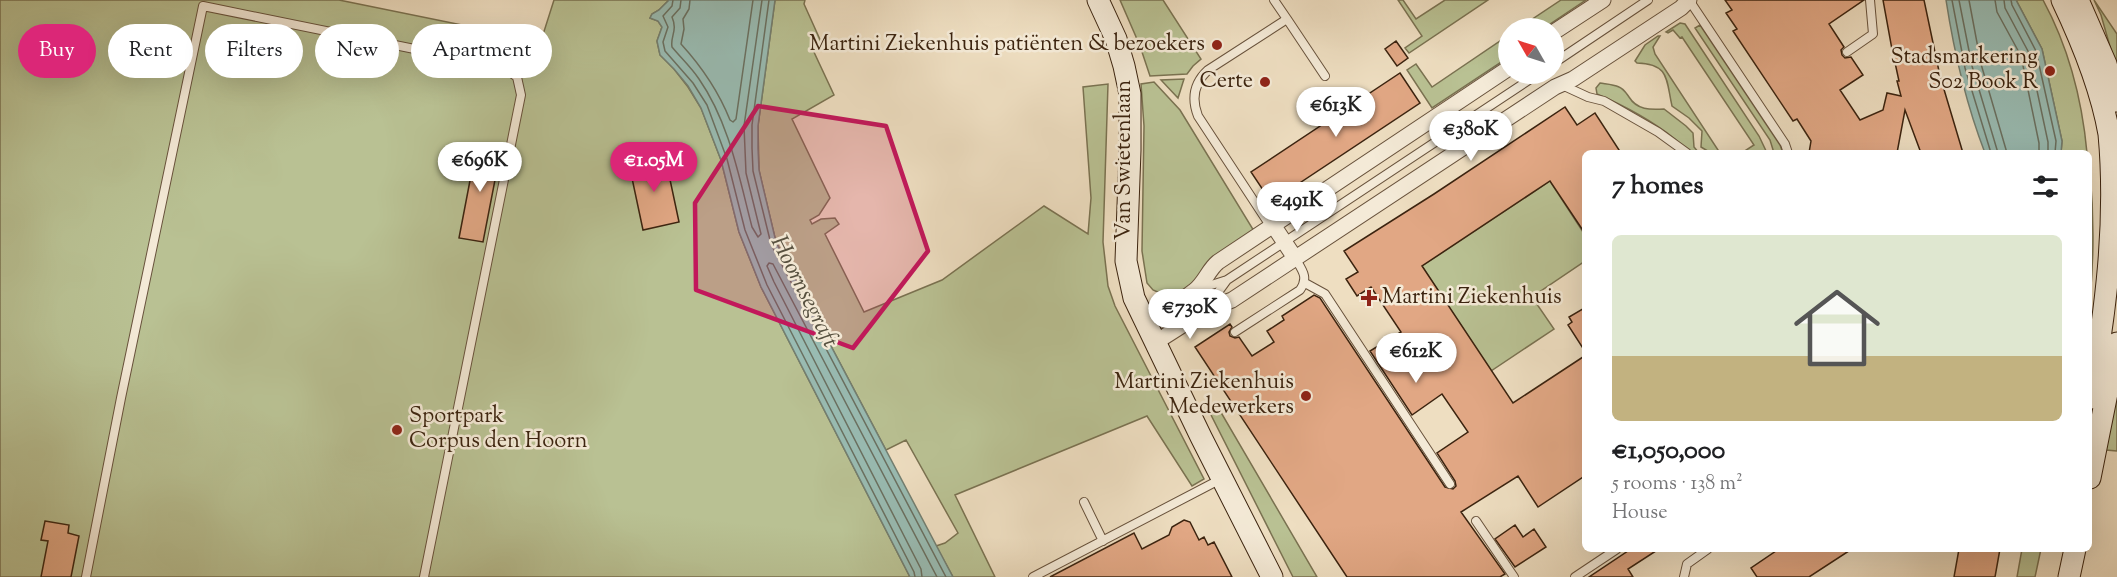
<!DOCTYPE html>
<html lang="en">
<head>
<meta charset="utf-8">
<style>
	:root { --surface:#fff; --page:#f6f6f6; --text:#202124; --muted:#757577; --accent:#db2777 }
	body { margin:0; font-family:"Sorts Mill Goudy",serif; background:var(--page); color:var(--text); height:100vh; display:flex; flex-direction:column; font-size:22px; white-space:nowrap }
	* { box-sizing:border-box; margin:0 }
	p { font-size:20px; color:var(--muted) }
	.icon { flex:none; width:33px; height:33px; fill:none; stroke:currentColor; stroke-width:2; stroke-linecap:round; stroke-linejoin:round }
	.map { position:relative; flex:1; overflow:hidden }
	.panel { position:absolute; left:1582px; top:150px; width:510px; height:402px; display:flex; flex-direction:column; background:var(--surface); border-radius:9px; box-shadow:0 6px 24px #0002 }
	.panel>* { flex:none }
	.top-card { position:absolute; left:18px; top:24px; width:570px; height:54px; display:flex; gap:12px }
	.needle { width:39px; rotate:309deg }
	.tools { position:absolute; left:1498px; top:18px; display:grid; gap:12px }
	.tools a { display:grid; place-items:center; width:66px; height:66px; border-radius:50%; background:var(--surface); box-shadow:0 6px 24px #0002; font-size:30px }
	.price { position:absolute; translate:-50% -51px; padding:0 14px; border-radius:21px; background:#fff; color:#222; font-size:20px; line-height:39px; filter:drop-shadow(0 2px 3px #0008) }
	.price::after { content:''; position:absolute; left:50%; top:36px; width:18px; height:14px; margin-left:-9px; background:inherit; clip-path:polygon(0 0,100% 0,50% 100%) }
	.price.current { background:var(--accent); color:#fff }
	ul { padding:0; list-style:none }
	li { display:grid; align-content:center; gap:12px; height:318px; padding:0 30px }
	li span { display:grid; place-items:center; height:186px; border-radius:9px; color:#555 }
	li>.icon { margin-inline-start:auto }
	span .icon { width:108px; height:108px; fill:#fffc; stroke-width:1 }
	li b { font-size:26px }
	h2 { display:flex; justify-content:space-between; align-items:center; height:72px; padding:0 30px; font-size:26px }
	.chip { padding:0 21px; border-radius:27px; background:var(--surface); box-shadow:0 6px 24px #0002; font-size:21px; line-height:54px }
	.chip.current { background:var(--accent); color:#fff }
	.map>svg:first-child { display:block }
	.green { fill:#b9c193; stroke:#7a7251; stroke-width:1.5 }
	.water { fill:#99bcb3; stroke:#737f71; stroke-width:1.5 }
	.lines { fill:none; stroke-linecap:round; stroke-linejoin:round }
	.shore { stroke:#6a7061; stroke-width:1.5 }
	.building { fill:#e1a784; stroke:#3b230f; stroke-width:1.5 }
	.lane-casing { stroke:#68523c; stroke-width:10 }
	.street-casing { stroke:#68523c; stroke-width:17 }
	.secondary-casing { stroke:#3b230f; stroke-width:23 }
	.lane { stroke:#f4ead7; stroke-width:8 }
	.street { stroke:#f4ead7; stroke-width:15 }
	.secondary { stroke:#f4ead7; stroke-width:21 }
	.marked { fill:#c2185b; fill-opacity:0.2; stroke:#c2185b; stroke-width:4.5; stroke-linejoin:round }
	.poi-dot { fill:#8f2418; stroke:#f4ead7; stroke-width:2 }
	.labels { text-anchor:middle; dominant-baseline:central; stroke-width:5; stroke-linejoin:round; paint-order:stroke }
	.poi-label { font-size:22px; fill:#3b230f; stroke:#f4ead7; text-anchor:end }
	.street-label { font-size:22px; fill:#3b230f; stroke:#f4ead7 }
	.water-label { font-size:24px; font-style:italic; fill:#575140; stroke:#f4ead7 }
</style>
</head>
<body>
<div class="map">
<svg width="2117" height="577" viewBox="0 0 2117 577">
	<rect width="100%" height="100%" fill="#eedec1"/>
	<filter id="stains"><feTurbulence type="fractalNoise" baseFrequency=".00333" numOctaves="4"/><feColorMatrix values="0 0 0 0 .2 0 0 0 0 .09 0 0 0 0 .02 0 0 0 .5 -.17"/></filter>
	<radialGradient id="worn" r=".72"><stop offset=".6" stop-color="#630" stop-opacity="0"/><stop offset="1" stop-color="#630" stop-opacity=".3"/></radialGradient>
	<path class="green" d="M 0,0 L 339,0 L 541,41 L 554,0 L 669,0 L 659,10 L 652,14 L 650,18 L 658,21 L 662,27 L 657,41 L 660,55 L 674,69 L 688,87 L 701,108 L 721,160 L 739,232 L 761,287 L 910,577 L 0,577 Z
		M 775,0 L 805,0 L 804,4 L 822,44 L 813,50 L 834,95 L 792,119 L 830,198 L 819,215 L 810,220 L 812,224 L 821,219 L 835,218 L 839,224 L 825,234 L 864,312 L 942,280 L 1044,206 L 1088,234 L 1091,198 L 1083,87 L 1108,84 L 1103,242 L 1108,286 L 1115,306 L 1204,479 L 1192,486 L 1147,416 L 955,495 L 995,577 L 953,577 L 936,546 L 945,543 L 958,533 L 906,440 L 886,450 L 776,242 L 766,200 L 759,170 L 758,126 Z
		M 1120,0 L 1163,0 L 1201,59 L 1193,66 L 1187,74 L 1150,76 L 1140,46 Z
		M 1398,0 L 1403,0 L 1416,19 L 1445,0 L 1488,0 L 1409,53 L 1405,48 L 1422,36 Z
		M 1561,0 L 1586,0 L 1544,28 L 1536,28 L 1531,20 Z
		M 2016,0 L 2043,0 C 2069,48 2082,99 2087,153 L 2061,153 L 2062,141 L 2042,49 Z
		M 2094,0 L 2117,34 L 2117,71 L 2101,15 Z
		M 1680,23 L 1685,24 L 1759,136 L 1767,153 L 1743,152 L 1754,145 L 1682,37 L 1680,38 L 1673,30 L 1668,33 L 1666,32 Z
		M 1700,25 L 1780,145 L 1783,153 L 1774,153 L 1770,140 L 1695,28 Z
		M 1509,35 L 1509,57 L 1432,108 L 1407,70 L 1416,64 L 1432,87 Z
		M 1658,36 L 1660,36 L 1653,47 L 1655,54 L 1720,153 L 1711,153 L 1701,147 L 1702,131 L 1689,118 L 1672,106 C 1666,80 1670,64 1637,63 L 1635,61 L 1645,45 Z
		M 1184,79 L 1178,98 L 1161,80 Z
		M 1154,82 L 1180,110 L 1254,231 L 1208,263 L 1197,281 L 1179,293 L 1164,295 L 1153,290 L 1147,283 L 1142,251 L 1144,126 L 1141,84 Z
		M 1600,83 C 1606,84 1613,84 1619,87 C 1624,89 1626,93 1629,97 C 1637,110 1650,110 1664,109 L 1686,126 L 1693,133 L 1694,147 L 1699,153 C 1689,153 1682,145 1675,139 C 1651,120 1625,106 1597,94 L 1596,88 Z
		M 2090,173 C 2094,215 2094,256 2090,299 Z
		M 1550,181 L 1585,235 L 1585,261 L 1532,297 L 1554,329 L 1491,371 L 1422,266 Z
		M 2117,389 L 2117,451 L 2106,450 Z
		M 1208,409 L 1219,409 L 1317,577 L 1293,577 Z
		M 2022,549 L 2041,549 L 2035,577 L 2017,577 Z"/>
	<path class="water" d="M 669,0 L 775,0 L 758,126 L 758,148 L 759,170 L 776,242 L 953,577 L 910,577 L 761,287 L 739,232 L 721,160 L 701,108 L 688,86 L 674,69 L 660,55 L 657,41 L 662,27 L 658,21 L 650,18 L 652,14 L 659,10 Z
		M 1946,0 L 2016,0 L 2042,49 L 2062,141 L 2061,153 L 1985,153 C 1966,104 1954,52 1946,0 Z"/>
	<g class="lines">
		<path class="shore" d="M 673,0 L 672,6 L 663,16 L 668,27 L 663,42 L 665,51 L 693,83 L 707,105 L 727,159 L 745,230 L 767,285 L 914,572 L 915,577
			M 681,0 L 680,8 L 672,17 C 678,31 670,36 672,47 C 681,58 691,67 699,79 C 729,122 739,177 752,227 L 758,237 L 761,234 L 746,173 L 744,126 L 762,0
			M 690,0 L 689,9 L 683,19 L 684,29 L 681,44 C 702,67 718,90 730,120 L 733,122 L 736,119 L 753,0
			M 769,0 L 752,125 L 752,148 L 753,171 L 771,244 L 946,577
			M 1952,0 L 1965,68 L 1991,153
			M 1959,0 L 1972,66 L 1998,153
			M 1969,0 L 1981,64 L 2007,153
			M 1995,0 L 1997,12 L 2021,56 L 2039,143 L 2039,153
			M 2004,0 L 2005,8 L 2029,53 L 2048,142 L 2048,153
			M 2011,0 L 2012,5 L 2036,51 L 2056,141 L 2055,153
			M 922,577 L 921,569 L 774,282 L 767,266 L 769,263 L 773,264 L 937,577"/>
	</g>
	<path class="building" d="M 1725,0 L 1864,0 L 1829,24 L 1844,47 L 1841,50 L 1842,55 L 1845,58 L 1851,57 L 1863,75 L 1840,90 L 1860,120 L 1883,110 L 1887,93 L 1901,96 L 1897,81 L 1899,81 L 1894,58 L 1895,54 L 1893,55 L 1883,0 L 1924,0 L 1940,76 L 1963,153 L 1921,153 L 1905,110 L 1897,153 L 1809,153 L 1811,141 L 1797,119 L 1793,121 L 1733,31 L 1737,29 L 1726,13 L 1732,10 Z
		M 1396,41 L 1408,58 L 1397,66 L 1385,49 Z
		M 1400,73 L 1420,103 L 1271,202 L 1251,172 Z
		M 1565,107 L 1577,125 L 1595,113 L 1621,153 L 1586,153 L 1586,235 L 1550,181 L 1422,266 L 1513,403 L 1586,355 L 1586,475 L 1538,507 L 1518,476 L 1461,512 L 1505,574 L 1500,577 L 1347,577 L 1195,347 L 1230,324 L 1232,327 L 1229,332 L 1230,336 L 1235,338 L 1239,337 L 1252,356 L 1274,342 L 1267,331 L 1284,320 L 1282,316 L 1314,295 L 1320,298 L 1445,487 L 1453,489 L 1456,486 L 1455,481 L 1437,453 L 1468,432 L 1442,394 L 1412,415 L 1370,351 L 1401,332 L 1371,287 L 1357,296 L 1346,279 L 1358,272 L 1344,251 L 1434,194 Z
		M 477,144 L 501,149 L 483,242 L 459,238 Z
		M 665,156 L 679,222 L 643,230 L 629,164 Z
		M 1586,307 L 1586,353 L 1568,325 L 1572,322 L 1569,317 Z
		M 1184,520 L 1190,522 L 1199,540 L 1204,537 L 1208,545 L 1214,542 L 1232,577 L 1050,577 L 1134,533 L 1142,549 L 1169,535 L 1172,527 Z
		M 45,521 L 69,525 L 68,533 L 79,536 L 71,577 L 41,577 L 48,541 L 41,540 Z
		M 1515,525 L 1523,537 L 1534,529 L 1546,547 L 1515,567 L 1495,539 Z
		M 1631,549 L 1659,549 L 1628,569 L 1633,577 L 1589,577 Z
		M 1779,549 L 1852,549 L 1809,577 L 1757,577 L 1751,568 Z
		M 1959,549 L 2000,549 L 1995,577 L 1954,577 Z"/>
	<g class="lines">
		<g class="lane-casing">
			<path id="lane" d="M 1689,0 L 1785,144 L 1788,153
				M 1287,19 L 1325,76
				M 1847,52 L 1873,34 L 1870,0
				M 1554,63 L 1648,0
				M 1562,85 L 1588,97 L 1604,101 L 1658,132 L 1687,153
				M 1271,227 L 1198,116 C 1191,98 1194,83 1208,70 L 1287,19 L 1274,0
				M 1305,283 L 1325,294 L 1450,484
				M 1202,288 L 1227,280 L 1538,74
				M 1208,306 L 1227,280
				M 1235,332 L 1300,290 C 1309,277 1302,270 1295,258
				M 1084,502 L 1103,541
				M 1476,521 L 1514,577
				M 86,577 L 121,398 L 203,6 L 503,67 L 517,77 L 521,95 L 424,577
				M 1033,577 L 1221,479
				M 1575,577 L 1617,549
				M 1684,577 L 1687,564 L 1708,549"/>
		</g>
		<g class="street-casing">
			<path id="street" d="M 1554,32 L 1603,0
				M 1273,225 L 1295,258
				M 1145,321 C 1161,311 1180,303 1194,291 C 1205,283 1208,270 1218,262 L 1509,68
				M 1156,342 L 1206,310 L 1232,300 L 1555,87 L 1573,79 L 1681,8 L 1689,0"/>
		</g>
		<g class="secondary-casing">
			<path id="secondary" d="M 1098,0 L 1116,39 L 1124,66 L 1130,94 L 1130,150 L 1126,261 L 1134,298 L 1201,437 L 1272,577
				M 2062,0 C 2082,42 2101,88 2109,134 C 2117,222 2106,311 2090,398
				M 2078,0 L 2106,64 L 2117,101
				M 2090,478 L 2117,343
				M 2069,577 L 2075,549"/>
		</g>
		<use href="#lane" class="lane"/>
		<use href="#street" class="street"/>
		<use href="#secondary" class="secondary"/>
	</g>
	<path class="marked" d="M 758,106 L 886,126 L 928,251 L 853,348 L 696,290 L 695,203 Z"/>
	<g class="poi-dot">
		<circle cx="1217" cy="45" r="6"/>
		<circle cx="2050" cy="71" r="6"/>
		<circle cx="1265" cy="82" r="6"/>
		<path d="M1366 289h6v6h6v6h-6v6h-6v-6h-6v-6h6z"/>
		<circle cx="1306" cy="396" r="6"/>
		<circle cx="397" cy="430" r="6"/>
	</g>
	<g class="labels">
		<g class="poi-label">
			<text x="1205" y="45">Martini Ziekenhuis patiënten &amp; bezoekers</text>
			<text x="2038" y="58">Stadsmarkering<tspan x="2038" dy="25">S02 Book R</tspan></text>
			<text x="1253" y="82">Certe</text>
			<text x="1382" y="298" text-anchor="start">Martini Ziekenhuis</text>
			<text x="1294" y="383">Martini Ziekenhuis<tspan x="1294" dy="25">Medewerkers</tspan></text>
			<text x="409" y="417" text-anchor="start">Sportpark<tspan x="409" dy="25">Corpus den Hoorn</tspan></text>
		</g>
		<g class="street-label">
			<text transform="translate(1125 160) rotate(-90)">Van Swietenlaan</text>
		</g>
		<g class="water-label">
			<text transform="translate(804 292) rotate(63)">Hoornsegraft</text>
		</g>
	</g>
	<rect width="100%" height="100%" filter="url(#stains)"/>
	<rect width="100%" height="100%" fill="url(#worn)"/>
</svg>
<div class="tools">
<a><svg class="needle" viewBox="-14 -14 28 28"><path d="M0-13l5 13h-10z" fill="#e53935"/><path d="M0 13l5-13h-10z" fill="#757577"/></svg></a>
</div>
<b class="price" style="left:1336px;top:138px">€613K</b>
<b class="price" style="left:1471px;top:162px">€380K</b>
<b class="price" style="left:480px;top:193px">€696K</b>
<b class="price current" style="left:654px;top:193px">€1.05M</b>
<b class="price" style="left:1297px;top:233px">€491K</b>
<b class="price" style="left:1190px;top:340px">€730K</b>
<b class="price" style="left:1416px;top:384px">€612K</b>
<div class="top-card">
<a class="chip current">Buy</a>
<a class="chip">Rent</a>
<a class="chip">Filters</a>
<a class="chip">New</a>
<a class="chip">Apartment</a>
</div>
<section class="panel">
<h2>7 homes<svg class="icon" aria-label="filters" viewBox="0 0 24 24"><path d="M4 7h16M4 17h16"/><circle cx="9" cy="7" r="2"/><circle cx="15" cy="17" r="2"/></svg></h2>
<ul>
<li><span style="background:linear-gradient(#dfe7d0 65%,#c2b280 0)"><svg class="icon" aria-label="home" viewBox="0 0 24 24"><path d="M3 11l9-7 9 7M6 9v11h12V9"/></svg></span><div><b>€1,050,000</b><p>5 rooms · 138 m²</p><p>House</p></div></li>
</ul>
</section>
</div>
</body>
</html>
